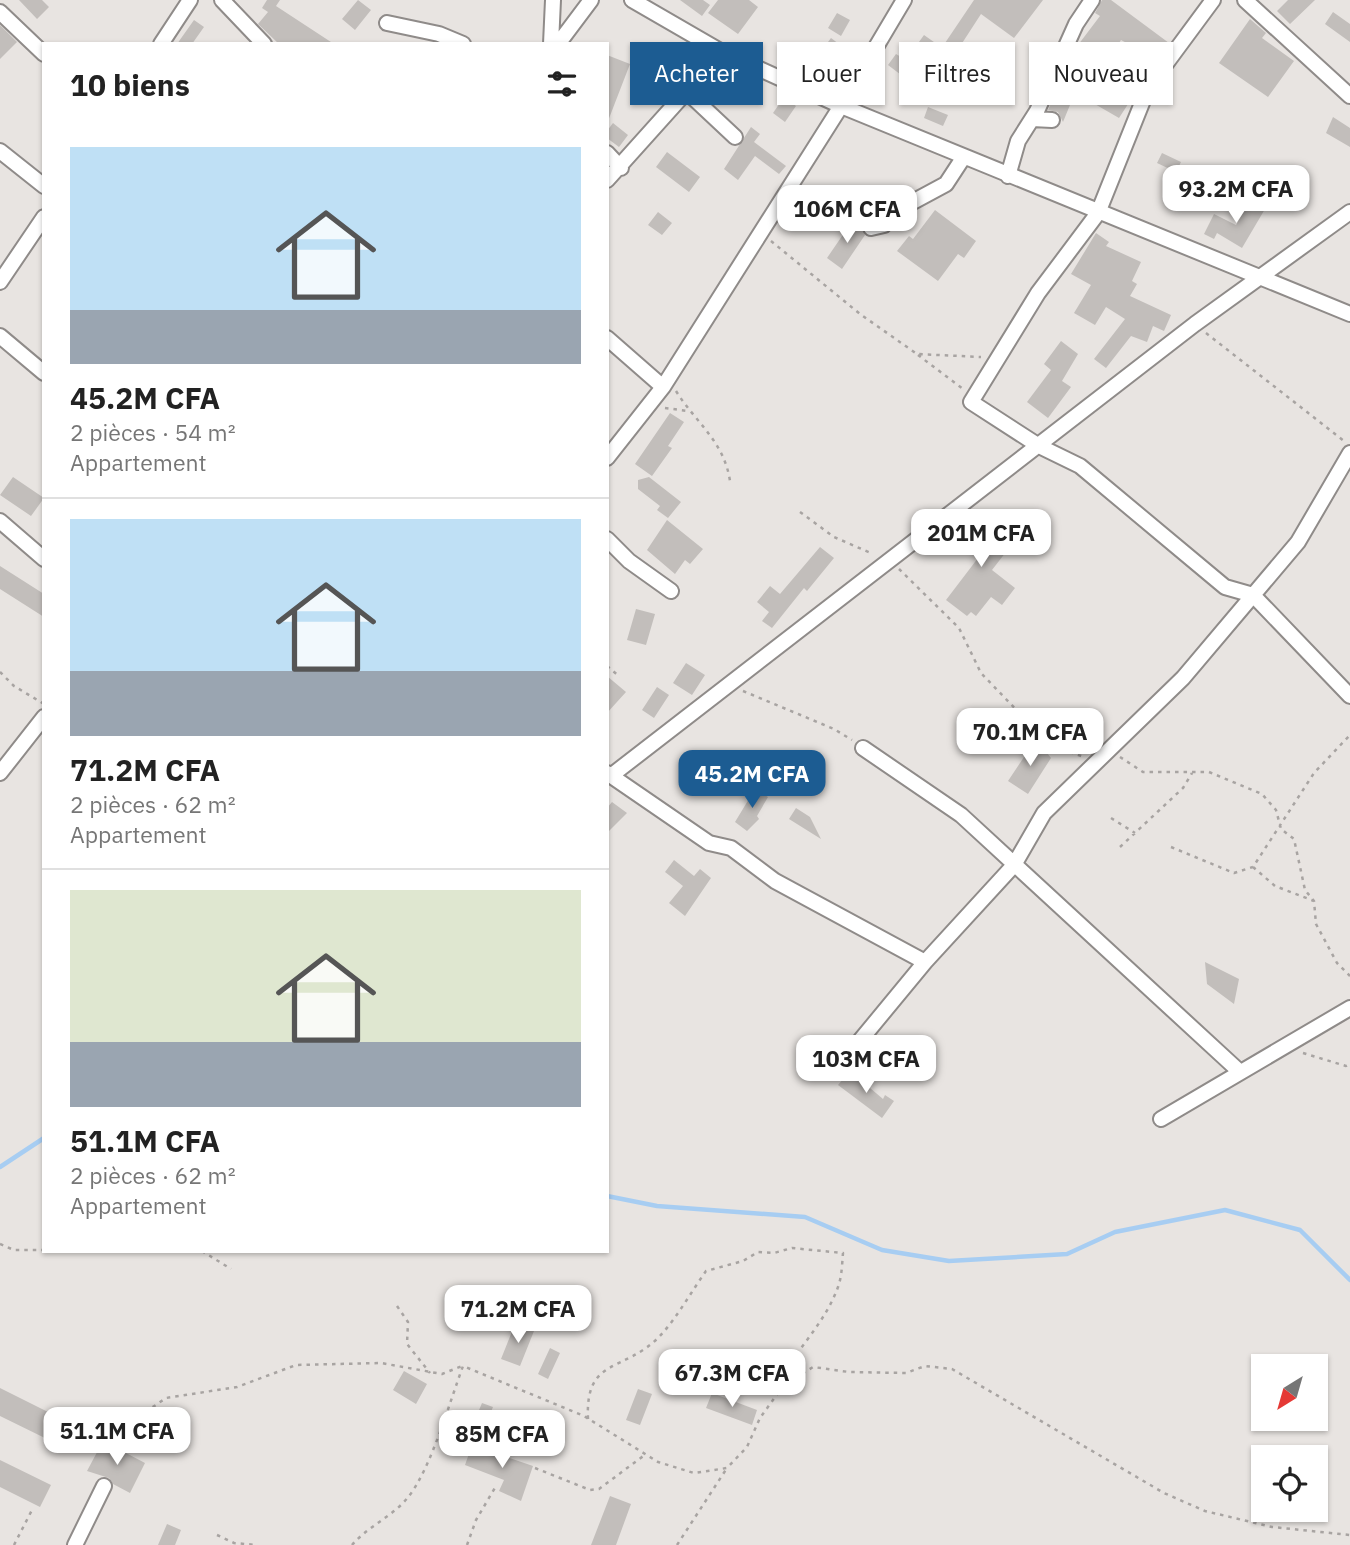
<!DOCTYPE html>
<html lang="fr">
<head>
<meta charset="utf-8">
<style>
	:root { --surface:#fff; --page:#f2f2f2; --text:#222; --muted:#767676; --line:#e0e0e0; --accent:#1c5c92 }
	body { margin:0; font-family:"IBM Plex Sans",sans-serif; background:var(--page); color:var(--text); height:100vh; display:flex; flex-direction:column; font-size:26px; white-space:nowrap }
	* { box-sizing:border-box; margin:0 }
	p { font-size:23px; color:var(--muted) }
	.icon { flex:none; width:38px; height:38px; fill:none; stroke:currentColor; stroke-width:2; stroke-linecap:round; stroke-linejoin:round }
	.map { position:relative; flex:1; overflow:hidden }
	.details { position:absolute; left:42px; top:42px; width:567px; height:1211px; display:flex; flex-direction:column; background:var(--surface); border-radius:0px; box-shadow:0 2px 5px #0004 }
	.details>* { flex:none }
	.top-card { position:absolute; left:630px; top:42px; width:614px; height:63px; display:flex; gap:14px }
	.needle { width:46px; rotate:217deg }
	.fabs { position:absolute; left:1251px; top:1354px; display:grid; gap:14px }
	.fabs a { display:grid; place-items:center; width:77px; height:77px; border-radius:0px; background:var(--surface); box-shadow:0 2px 5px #0004; font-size:35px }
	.price { position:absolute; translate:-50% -60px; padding:0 16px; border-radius:14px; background:#fff; color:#222; font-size:23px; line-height:46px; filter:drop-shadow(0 2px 4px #0008) }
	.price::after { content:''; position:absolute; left:50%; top:42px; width:21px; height:16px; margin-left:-10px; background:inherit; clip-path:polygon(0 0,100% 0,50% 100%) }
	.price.current { background:var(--accent); color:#fff }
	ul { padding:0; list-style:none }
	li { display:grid; align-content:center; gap:14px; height:371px; padding:0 28px }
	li+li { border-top:2px solid var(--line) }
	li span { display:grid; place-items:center; height:217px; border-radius:0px; color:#555 }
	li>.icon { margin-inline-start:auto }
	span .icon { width:126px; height:126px; fill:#fffc; stroke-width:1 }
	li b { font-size:30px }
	h2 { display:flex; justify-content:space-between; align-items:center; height:84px; padding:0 28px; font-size:30px }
	.chip { padding:0 24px; border-radius:0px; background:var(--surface); box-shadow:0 2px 5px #0004; font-size:24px; line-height:63px }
	.chip.current { background:var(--accent); color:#fff }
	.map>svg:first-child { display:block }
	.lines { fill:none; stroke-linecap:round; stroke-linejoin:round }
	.stream { stroke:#a7cdf2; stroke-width:4.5 }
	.building { fill:#c2bebb }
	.minor-casing { stroke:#8f8b89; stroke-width:18 }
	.path { stroke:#a8a4a2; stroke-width:2.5; stroke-dasharray:3.5 5; stroke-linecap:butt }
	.minor { stroke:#fff; stroke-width:14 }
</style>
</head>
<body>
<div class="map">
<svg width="1350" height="1545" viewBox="0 0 1350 1545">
	<rect width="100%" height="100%" fill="#e8e4e1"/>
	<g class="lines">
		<path class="stream" d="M 0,1167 L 44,1138
			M 607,1196 L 657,1206 L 805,1217 L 882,1250 L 949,1261 L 1067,1254 L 1115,1232 L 1225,1210 L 1300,1230 L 1350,1280"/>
	</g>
	<path class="building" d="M 19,0 L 42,0 L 49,7 L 37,19 Z
		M 267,0 L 280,0 L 276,6 L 334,44 L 279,44 L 258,24 L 268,12 L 262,8 Z
		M 358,0 L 371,10 L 355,30 L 342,19 Z
		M 680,0 L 703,0 L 710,5 L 702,16 Z
		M 718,0 L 749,0 L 758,7 L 738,34 L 708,13 Z
		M 974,0 L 1043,0 L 1014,38 L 981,14 L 957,51 L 945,43 Z
		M 1102,0 L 1111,0 L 1169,43 L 1157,59 L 1121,40 L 1101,71 L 1088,61 L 1063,122 L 1058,112 L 1048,110 L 1075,49 L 1100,16 L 1095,13 Z
		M 1288,0 L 1315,0 L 1290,24 L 1277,11 Z
		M 1333,12 L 1350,24 L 1350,42 L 1325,24 Z
		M 837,13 L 850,20 L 841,36 L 828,28 Z
		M 1250,19 L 1266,33 L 1262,38 L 1294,61 L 1268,97 L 1219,63 Z
		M 194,20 L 204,27 L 192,44 L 177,44 Z
		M 0,25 L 17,42 L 0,59 Z
		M 924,35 L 941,47 L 913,84 L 888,65 L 896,54 L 906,60 Z
		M 831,38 L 855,56 L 841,76 L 816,58 Z
		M 807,54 L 821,61 L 813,77 L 799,69 Z
		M 607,55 L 630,64 L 608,121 L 607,121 Z
		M 1108,76 L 1121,83 L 1118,88 L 1132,98 L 1119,118 L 1093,103 Z
		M 784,97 L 796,106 L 785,122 L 773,113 Z
		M 928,107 L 948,115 L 943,126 L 924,118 Z
		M 1333,117 L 1350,128 L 1350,147 L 1326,133 Z
		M 613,123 L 628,135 L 619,147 L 607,138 L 607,131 Z
		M 751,127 L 760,134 L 754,142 L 786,166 L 779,174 L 755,156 L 738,180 L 724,169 Z
		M 667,152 L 700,177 L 689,192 L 656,167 Z
		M 1162,153 L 1181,162 L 1176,172 L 1157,163 Z
		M 1189,169 L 1212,182 L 1207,192 L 1183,180 Z
		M 1250,200 L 1265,209 L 1242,248 L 1217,233 L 1214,239 L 1204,234 L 1214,214 L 1236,225 Z
		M 935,210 L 976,241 L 964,258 L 958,254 L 938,281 L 897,251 L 909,236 L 913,239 Z
		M 658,212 L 672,223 L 662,235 L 648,225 Z
		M 853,220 L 862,226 L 865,235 L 842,269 L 827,258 Z
		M 1096,233 L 1109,242 L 1106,246 L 1141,262 L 1132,281 L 1137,284 L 1130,296 L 1171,315 L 1164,331 L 1153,326 L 1147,342 L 1131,336 L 1106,368 L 1094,359 L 1125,319 L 1106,307 L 1095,325 L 1074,313 L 1091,285 L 1071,274 Z
		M 1061,341 L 1078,354 L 1062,381 L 1071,387 L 1048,418 L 1027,402 L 1051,370 L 1044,364 Z
		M 670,413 L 684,422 L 668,446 L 672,448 L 652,476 L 635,464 Z
		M 13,477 L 44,498 L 31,516 L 0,495 Z
		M 649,477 L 681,502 L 668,518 L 657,510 L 660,506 L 638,489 L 638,480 Z
		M 960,518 L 991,542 L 1002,527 L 1008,532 L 1011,527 L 1020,534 L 992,570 L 1015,588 L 1002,605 L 991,597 L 976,616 L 971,612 L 967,616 L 946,600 L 978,558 L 946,533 Z
		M 667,520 L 703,549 L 690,564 L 685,560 L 675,574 L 647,550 Z
		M 820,547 L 834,558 L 807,591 L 804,588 L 772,628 L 762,621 L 769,612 L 757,602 L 770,586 L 780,594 Z
		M 0,566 L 44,594 L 44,617 L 0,589 Z
		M 636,609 L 655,614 L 646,645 L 627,640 Z
		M 686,663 L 705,675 L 692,695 L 673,683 Z
		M 607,676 L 626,692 L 607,713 Z
		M 657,687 L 669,695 L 654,718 L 642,710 Z
		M 1036,739 L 1051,758 L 1028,794 L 1008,781 Z
		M 755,789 L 768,797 L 757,816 L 759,819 L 747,831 L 735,822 Z
		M 612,802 L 627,813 L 607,833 L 607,808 Z
		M 796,808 L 810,817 L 821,839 L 789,819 Z
		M 674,860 L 694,876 L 700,869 L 711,878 L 685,916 L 669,903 L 683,886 L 665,872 Z
		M 1205,962 L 1239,979 L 1234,1004 L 1207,984 Z
		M 850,1071 L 883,1099 L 885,1095 L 894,1101 L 882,1118 L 838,1085 Z
		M 515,1324 L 534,1331 L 520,1366 L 501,1359 Z
		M 550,1348 L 560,1353 L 548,1379 L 538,1374 Z
		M 404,1371 L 427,1384 L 416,1404 L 393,1390 Z
		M 0,1388 L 62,1419 L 60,1422 L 76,1430 L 68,1445 L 53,1437 L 51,1441 L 0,1416 Z
		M 638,1389 L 652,1394 L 640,1425 L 626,1420 Z
		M 712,1393 L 757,1410 L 752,1425 L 706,1408 Z
		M 482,1403 L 493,1407 L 477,1446 L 466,1441 Z
		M 103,1441 L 145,1463 L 130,1493 L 113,1484 L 109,1478 L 87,1471 Z
		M 472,1445 L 533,1466 L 521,1501 L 499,1491 L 504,1480 L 465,1465 Z
		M 0,1460 L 51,1485 L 40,1507 L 0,1487 Z
		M 610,1496 L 631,1504 L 616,1545 L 591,1545 Z
		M 167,1524 L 181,1530 L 175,1545 L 158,1545 Z"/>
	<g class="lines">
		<g class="minor-casing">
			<path id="minor" d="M 222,0 L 264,44
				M 632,0 L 722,52 L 841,106 L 1350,314
				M 1213,0 L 1148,88 L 1098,213 L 1038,293 L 971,402 L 1039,446 L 1080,466 L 1225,587 L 1253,595 L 1350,696
				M 1245,0 L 1350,96
				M 0,12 L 44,54
				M 387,23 L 439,34 L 463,44
				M 161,44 L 190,0
				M 551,44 L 553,0
				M 558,44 L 591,0
				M 699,78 L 760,70
				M 687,92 L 735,137
				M 1032,119 L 1052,120
				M 0,151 L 44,186
				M 607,153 L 621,168
				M 1008,176 L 1018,141 L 1037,111 L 1076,24 L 1092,0
				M 607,180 L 722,52
				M 871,228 L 884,225 L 894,212 L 946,184 L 963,158
				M 0,282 L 44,217
				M 0,336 L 44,373
				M 607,338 L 663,387
				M 607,458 L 663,387 L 841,106 L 904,0
				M 0,521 L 44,559
				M 607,539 L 629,561 L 671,591
				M 863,748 L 961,815 L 1240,1072
				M 0,773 L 44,717
				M 607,773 L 709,843 L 731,848 L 775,881 L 925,962 L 1014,865 L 1044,813 L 1183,678 L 1298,542 L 1350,453
				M 612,775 L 1195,324 L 1350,212
				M 849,1054 L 925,962
				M 1161,1119 L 1350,1008
				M 75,1545 L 104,1486"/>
		</g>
		<path class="path" d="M 771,241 L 860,314 L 917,354 L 981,357
			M 1206,333 L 1344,441
			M 918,355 L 963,389
			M 676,391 C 696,423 724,441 730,481
			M 665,408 L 688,411
			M 800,512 L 834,537 L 873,554
			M 899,569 L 959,628 L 981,673 L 1050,745 L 1084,757
			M 607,666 L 620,677
			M 0,672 L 14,686 L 44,704
			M 743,691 L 834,729 L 852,740
			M 1120,757 L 1143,772 L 1209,772 L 1262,794 L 1276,810 L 1281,829 L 1294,839 L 1305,890 L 1314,901 L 1316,924 L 1337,963 L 1350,976
			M 1111,818 L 1135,833
			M 1120,847 L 1183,788 L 1192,773
			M 1171,847 L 1234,873 L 1253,867 L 1314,773 L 1350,735
			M 1253,867 L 1275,886 L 1314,901
			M 1303,1053 L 1346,1066 L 1350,1064
			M 0,1244 L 14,1250 L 44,1250
			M 202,1251 L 231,1269
			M 397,1306 L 408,1322 L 407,1344 L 430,1373
			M 588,1419 C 585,1357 623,1373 659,1337 C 677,1318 691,1292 706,1271 L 743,1261 L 758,1252 L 774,1253 L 792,1248 L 843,1253 C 842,1264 842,1276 838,1287 C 826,1321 797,1350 778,1381 L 782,1386
			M 99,1431 L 131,1422 L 166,1398 L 237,1387 L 296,1365 L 381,1363 L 442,1374 L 462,1366
			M 535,1468 L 590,1490 L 599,1489 L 646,1454
			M 217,1535 L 234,1543 L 257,1545
			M 14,1545 L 33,1508
			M 352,1545 C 368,1526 394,1516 409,1496 C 431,1468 450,1401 463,1366 L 584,1416 L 658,1462 L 694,1473 L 727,1468 L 747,1447 L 760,1418 L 783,1386 L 813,1367 L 849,1372 L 906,1373 L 925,1366 L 952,1369 L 1164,1493 L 1205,1511 L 1272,1527 L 1350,1535
			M 467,1545 L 476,1520 L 496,1486
			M 677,1545 L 727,1468"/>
		<use href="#minor" class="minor"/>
	</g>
</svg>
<div class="fabs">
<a><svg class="needle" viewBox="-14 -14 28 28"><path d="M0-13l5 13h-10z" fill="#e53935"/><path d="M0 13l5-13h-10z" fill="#767676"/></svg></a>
<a><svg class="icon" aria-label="locate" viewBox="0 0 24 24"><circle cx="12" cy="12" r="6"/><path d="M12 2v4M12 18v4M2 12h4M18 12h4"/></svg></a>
</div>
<b class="price" style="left:1236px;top:225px">93.2M CFA</b>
<b class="price" style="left:847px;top:245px">106M CFA</b>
<b class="price" style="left:981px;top:569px">201M CFA</b>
<b class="price" style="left:1030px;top:768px">70.1M CFA</b>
<b class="price current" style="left:752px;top:810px">45.2M CFA</b>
<b class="price" style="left:866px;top:1095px">103M CFA</b>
<b class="price" style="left:518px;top:1345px">71.2M CFA</b>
<b class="price" style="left:732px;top:1409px">67.3M CFA</b>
<b class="price" style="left:117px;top:1467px">51.1M CFA</b>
<b class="price" style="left:502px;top:1470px">85M CFA</b>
<div class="top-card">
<a class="chip current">Acheter</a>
<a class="chip">Louer</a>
<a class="chip">Filtres</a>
<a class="chip">Nouveau</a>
</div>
<section class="details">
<h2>10 biens<svg class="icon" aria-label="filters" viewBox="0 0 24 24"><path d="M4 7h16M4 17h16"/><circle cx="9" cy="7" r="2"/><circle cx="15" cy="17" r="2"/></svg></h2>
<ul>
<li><span style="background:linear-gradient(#bfe0f5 75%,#9aa5b1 0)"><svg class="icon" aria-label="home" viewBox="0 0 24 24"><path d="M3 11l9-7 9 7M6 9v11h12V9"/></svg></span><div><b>45.2M CFA</b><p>2 pièces · 54 m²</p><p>Appartement</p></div></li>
<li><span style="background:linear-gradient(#bfe0f5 70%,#9aa5b1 0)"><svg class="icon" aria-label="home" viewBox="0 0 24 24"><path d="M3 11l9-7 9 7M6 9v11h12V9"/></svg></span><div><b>71.2M CFA</b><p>2 pièces · 62 m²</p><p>Appartement</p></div></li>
<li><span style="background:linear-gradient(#dfe7d0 70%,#9aa5b1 0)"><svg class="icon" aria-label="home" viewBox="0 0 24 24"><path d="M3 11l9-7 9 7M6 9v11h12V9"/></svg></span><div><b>51.1M CFA</b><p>2 pièces · 62 m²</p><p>Appartement</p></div></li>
</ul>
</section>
</div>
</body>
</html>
